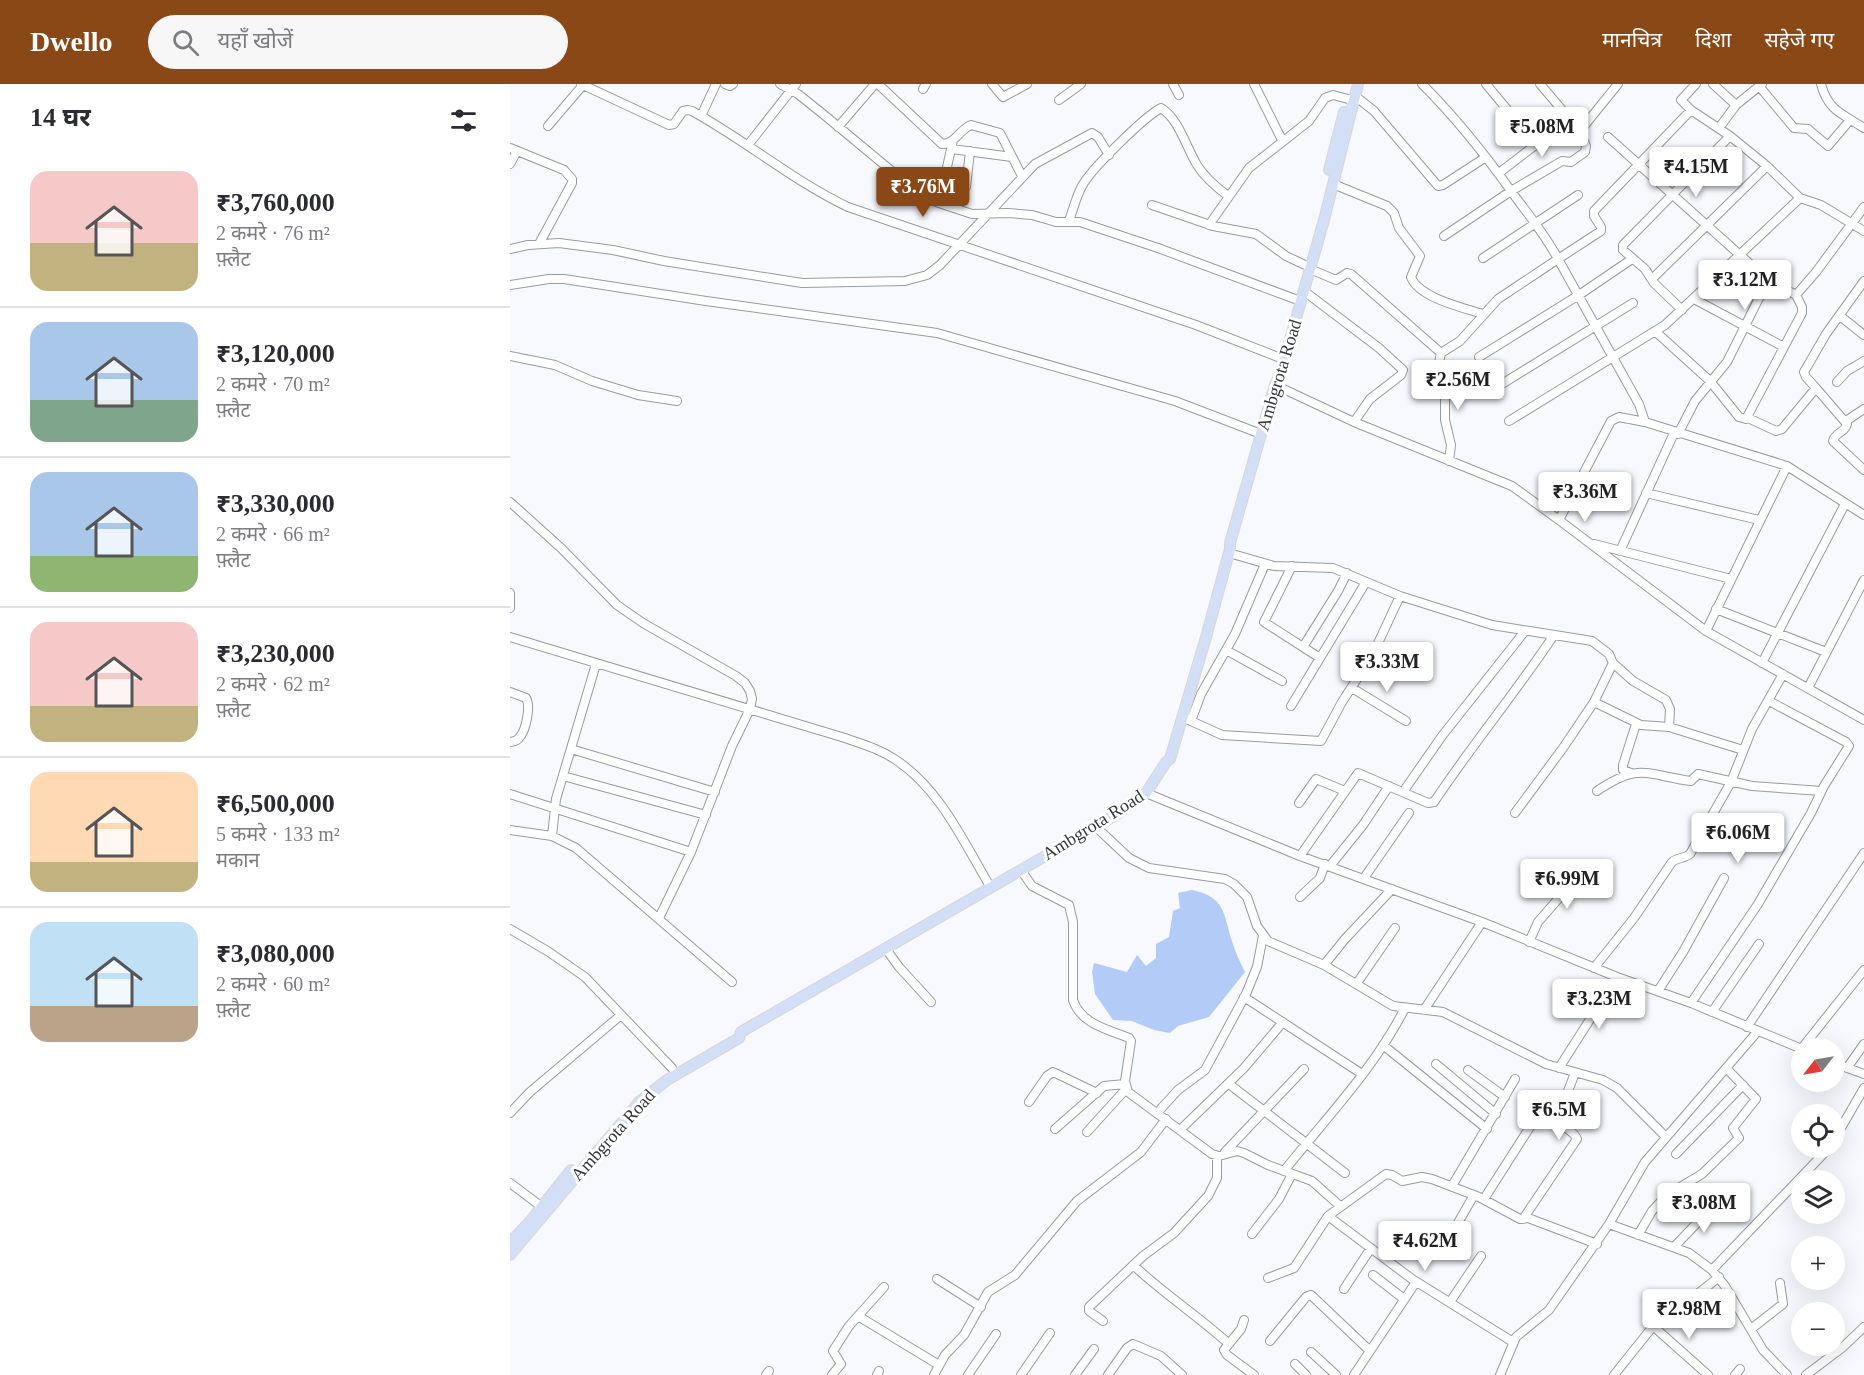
<!DOCTYPE html>
<html lang="hi">
<head>
<meta charset="utf-8">
<style>
	:root { --surface:#fff; --page:#f7f7f7; --text:#2b2b33; --muted:#7c7c81; --line:#e1e1e2; --accent:#8a4817 }
	body { margin:0; font-family:"Times New Roman","Noto Sans Devanagari",serif; background:var(--page); color:var(--text); height:100vh; display:flex; flex-direction:column; font-size:22px; white-space:nowrap }
	* { box-sizing:border-box; margin:0 }
	p { font-size:20px; color:var(--muted) }
	.icon { flex:none; width:33px; height:33px; fill:none; stroke:currentColor; stroke-width:2; stroke-linecap:round; stroke-linejoin:round }
	.map { position:relative; flex:1; overflow:hidden }
	.drawer { display:flex; flex-direction:column; background:var(--surface); width:510px }
	.drawer>* { flex:none }
	.needle { width:39px; rotate:239deg }
	.tools { position:absolute; left:1281px; top:954px; display:grid; gap:12px }
	.tools a { display:grid; place-items:center; width:54px; height:54px; border-radius:50%; background:var(--surface); box-shadow:0 6px 24px #0002; font-size:30px }
	.price { position:absolute; translate:-50% -51px; padding:0 14px; border-radius:6px; background:#fff; color:#222; font-size:20px; line-height:39px; filter:drop-shadow(0 2px 3px #0008) }
	.price::after { content:''; position:absolute; left:50%; top:36px; width:18px; height:14px; margin-left:-9px; background:inherit; clip-path:polygon(0 0,100% 0,50% 100%) }
	.price.current { background:var(--accent); color:#fff }
	ul { padding:0; list-style:none }
	li { display:flex; align-items:center; gap:18px; height:150px; padding:0 30px }
	li+li { border-top:2px solid var(--line) }
	li span { display:grid; place-items:center; flex:none; width:168px; height:120px; border-radius:18px; color:#555 }
	li>.icon { margin-inline-start:auto }
	span .icon { width:72px; height:72px; fill:#fffc; stroke-width:1 }
	li b { font-size:26px }
	h2 { display:flex; justify-content:space-between; align-items:center; height:72px; padding:0 30px; font-size:26px }
	header { display:flex; align-items:center; gap:36px; box-sizing:border-box; height:84px; padding:0 30px; background:var(--accent); color:#fff }
	header strong { font-size:28px }
	nav { display:flex; gap:33px; margin-inline-start:auto; font-size:21px }
	.search { width:420px; height:54px; background:var(--page); display:flex; align-items:center; gap:15px; box-sizing:border-box; padding:0 21px; border-radius:33px; color:var(--muted); font-size:22px }
	main { display:flex; flex:1; min-height:0 }
	.map>svg:first-child { display:block }
	.water { fill:#b3cbf7 }
	.lines { fill:none; stroke-linecap:round; stroke-linejoin:round }
	.minor-casing { stroke:#969ba5; stroke-width:10 }
	.major-casing { stroke:#d6d7d8; stroke-width:12 }
	.minor { stroke:#fff; stroke-width:8 }
	.major { stroke:#d2dff7; stroke-width:10 }
	.labels { text-anchor:middle; dominant-baseline:central; stroke-width:6; stroke-linejoin:round; paint-order:stroke }
	.street-label { font-size:18px; fill:#34363b; stroke:#fff }
</style>
</head>
<body>
<header>
<strong>Dwello</strong>
<div class="search"><svg class="icon" aria-label="search" viewBox="0 0 24 24"><circle cx="10" cy="10" r="6"/><path d="M15 15l6 6"/></svg>यहाँ खोजें</div>
<nav><a>मानचित्र</a><a>दिशा</a><a>सहेजे गए</a></nav>
</header>
<main>
<section class="drawer">
<h2>14 घर<svg class="icon" aria-label="filters" viewBox="0 0 24 24"><path d="M4 7h16M4 17h16"/><circle cx="9" cy="7" r="2"/><circle cx="15" cy="17" r="2"/></svg></h2>
<ul>
<li><span style="background:linear-gradient(#f6c9c9 60%,#c2b280 0)"><svg class="icon" aria-label="home" viewBox="0 0 24 24"><path d="M3 11l9-7 9 7M6 9v11h12V9"/></svg></span><div><b>₹3,760,000</b><p>2 कमरे · 76 m²</p><p>फ़्लैट</p></div></li>
<li><span style="background:linear-gradient(#a9c7e8 65%,#7fa58c 0)"><svg class="icon" aria-label="home" viewBox="0 0 24 24"><path d="M3 11l9-7 9 7M6 9v11h12V9"/></svg></span><div><b>₹3,120,000</b><p>2 कमरे · 70 m²</p><p>फ़्लैट</p></div></li>
<li><span style="background:linear-gradient(#a9c7e8 70%,#8fb573 0)"><svg class="icon" aria-label="home" viewBox="0 0 24 24"><path d="M3 11l9-7 9 7M6 9v11h12V9"/></svg></span><div><b>₹3,330,000</b><p>2 कमरे · 66 m²</p><p>फ़्लैट</p></div></li>
<li><span style="background:linear-gradient(#f6c9c9 70%,#c2b280 0)"><svg class="icon" aria-label="home" viewBox="0 0 24 24"><path d="M3 11l9-7 9 7M6 9v11h12V9"/></svg></span><div><b>₹3,230,000</b><p>2 कमरे · 62 m²</p><p>फ़्लैट</p></div></li>
<li><span style="background:linear-gradient(#ffd9b3 75%,#c2b280 0)"><svg class="icon" aria-label="home" viewBox="0 0 24 24"><path d="M3 11l9-7 9 7M6 9v11h12V9"/></svg></span><div><b>₹6,500,000</b><p>5 कमरे · 133 m²</p><p>मकान</p></div></li>
<li><span style="background:linear-gradient(#bfe0f5 70%,#b9a48a 0)"><svg class="icon" aria-label="home" viewBox="0 0 24 24"><path d="M3 11l9-7 9 7M6 9v11h12V9"/></svg></span><div><b>₹3,080,000</b><p>2 कमरे · 60 m²</p><p>फ़्लैट</p></div></li>
</ul>
</section>
<div class="map">
<svg width="1354" height="1291" viewBox="0 0 1354 1291">
	<rect width="100%" height="100%" fill="#f7f9fe"/>
	<path class="water" d="M 682,806 C 716,813 713,830 722,857 C 725,868 730,878 735,888 L 699,933 L 668,942 L 660,949 L 644,946 L 622,937 L 603,936 L 585,910 L 582,888 L 584,879 L 617,888 L 627,871 L 636,882 L 646,874 L 646,860 L 659,853 L 663,827 L 670,824 L 668,809 Z"/>
	<g class="lines">
		<g class="minor-casing">
			<path id="minor" d="M 71,0 L 159,41 L 164,40 L 173,27 L 178,26 L 182,27 C 235,56 285,98 338,123 L 686,241 L 768,273
				M 215,0 L 220,2 L 223,0
				M 270,0 L 288,10 L 313,30 L 401,103 L 426,118 L 462,130 L 498,129 L 522,131 L 546,138 L 570,138 L 648,164 L 785,215
				M 368,0 L 432,60 C 445,60 449,46 461,41 L 490,49 L 512,92
				M 482,0 L 493,13 L 517,0
				M 663,0 L 669,11
				M 744,0 L 772,56
				M 976,0 L 1010,41
				M 1030,0 L 1070,47 L 1108,0
				M 1203,0 L 1226,21
				M 1311,0 C 1318,27 1333,30 1354,44
				M 1249,2 L 1284,44 L 1298,45 L 1318,62 L 1340,36
				M 413,5 L 416,0
				M 845,12 L 864,27 L 928,102 L 933,101 L 976,73
				M 549,16 L 571,0
				M 1181,26 L 1171,16 L 1186,0
				M 191,32 L 206,0
				M 38,42 L 73,1
				M 328,43 L 365,0
				M 1209,44 L 1226,21 L 1252,0
				M 1098,53 L 1258,196
				M 238,61 L 286,0
				M 0,64 L 54,86 L 62,95 L 62,99 L 29,160
				M 442,65 L 502,73
				M 0,80 L 7,67
				M 989,89 L 1032,56
				M 823,100 L 877,122 L 884,129 L 889,144 L 910,172 L 901,193 C 909,214 954,224 973,230
				M 456,103 L 460,67
				M 429,119 L 443,56
				M 642,121 L 703,142 L 746,150 L 776,172 L 795,181
				M 559,137 C 563,126 566,113 572,102 C 581,85 634,33 651,24 C 669,35 676,63 687,81 C 695,94 706,103 718,112
				M 699,141 L 739,84 L 799,37 L 815,14 L 823,11 L 838,15
				M 934,152 L 1001,107 L 1052,77 L 1061,78 L 1075,68 L 1076,62 L 1070,47
				M 0,165 L 18,161 L 49,159 L 103,166 L 154,177 L 292,199 L 395,197 L 417,191 L 430,181 L 525,80 L 582,49 L 588,53 L 599,71
				M 973,174 L 1068,111
				M 800,185 L 826,196 L 837,189 L 841,190 L 931,269 L 950,257 L 988,215 L 1048,175 C 1035,150 1017,129 1001,107 C 974,69 945,33 912,0
				M 1142,195 L 1257,82
				M 0,201 L 39,195 L 54,195 L 196,217 L 427,249 L 665,317 L 751,350
				M 794,207 L 869,264 L 893,286 L 891,291 L 860,315 L 844,338
				M 1184,215 L 1274,263
				M 1172,226 L 1144,199 L 1135,185 L 1113,166 L 1113,161 L 1220,52 L 1257,82 L 1290,114
				M 1330,232 L 1354,251
				M 1146,248 L 1200,297 L 1229,333 L 1236,335 L 1292,229 L 1292,223 L 1286,211
				M 931,269 L 929,279 L 935,310 L 935,336 L 941,361 L 939,377
				M 0,272 L 45,281 L 82,297 L 128,311 L 167,317
				M 969,273 L 1069,211 L 1122,175
				M 1327,298 L 1337,287 L 1354,277
				M 765,301 L 844,338 L 1002,402 L 1049,436 L 1196,547 L 1354,636
				M 1306,304 L 1337,340 C 1336,348 1324,349 1323,357 L 1354,386
				M 979,308 L 1123,219
				M 1238,334 L 1266,347 L 1272,345 L 1306,304 L 1296,293 L 1294,288 L 1316,250 L 1354,197
				M 999,337 L 1155,241 L 1290,114 L 1311,121 L 1354,147
				M 1336,337 L 1354,325
				M 1135,338 L 1277,382 L 1354,431
				M 1168,350 L 1185,317 L 1217,278 L 1258,196 L 1286,211 L 1306,188 L 1354,123
				M 1136,409 L 1249,436
				M 0,418 L 51,464 L 107,521 L 133,539 L 226,592 L 235,599 L 240,607 L 242,615 L 240,625 L 222,662 L 181,768 L 149,834
				M 1049,436 L 1101,337 L 1109,333 L 1135,338 L 1129,320 L 1048,175 L 1091,147 L 1091,143 L 1084,132 L 1084,127 L 1181,26 L 1220,52
				M 1084,460 L 1221,495
				M 1110,467 L 1164,349
				M 782,482 L 754,538 L 810,574
				M 0,509 L 0,524
				M 890,512 L 982,541 L 1082,557 L 1099,570 L 1103,579 L 1084,618 L 1131,641 L 1159,643 L 1233,666
				M 1206,525 L 1316,568
				M 1196,547 L 1277,382
				M 0,553 L 335,654 C 352,660 370,665 386,676 C 431,706 454,759 481,804
				M 793,563 L 828,507 L 837,489
				M 716,566 L 772,597
				M 1103,579 L 1123,597 L 1156,616 L 1160,625 L 1159,643
				M 1252,579 L 1335,420
				M 842,604 L 896,637
				M 1298,604 L 1354,496
				M 0,608 L 16,614 C 21,622 16,647 9,654 C 6,658 4,657 0,658
				M 781,622 L 856,498
				M 672,633 L 712,651 L 811,657 L 832,618 L 863,570 L 890,512 L 823,484 L 764,482 L 719,469
				M 681,637 L 691,610 L 725,550 L 755,480
				M 61,665 L 205,708
				M 1121,689 L 1113,686 L 1113,681 L 1126,640
				M 53,692 L 196,731
				M 1087,707 C 1130,678 1136,691 1181,697 L 1188,690 L 1242,702 L 1311,707
				M 893,708 L 932,652 L 1015,547
				M 636,709 L 790,772 L 972,838 L 1107,893 L 1181,919 L 1292,965
				M 0,710 L 181,768
				M 789,719 L 806,695 L 835,707
				M 1005,729 L 1053,664 L 1084,618
				M 586,743 L 619,774 L 639,784 L 715,795 L 724,800 L 737,813 L 747,842 L 758,857 L 814,881 L 883,922 L 933,928 L 1036,980 L 1093,996 L 1107,1004 L 1156,1053
				M 0,746 L 42,752 L 66,764 L 222,898
				M 1191,750 L 1229,767 L 1246,743
				M 42,752 L 46,715 L 86,580
				M 790,772 L 848,689 L 918,719 L 924,718 C 962,661 1006,608 1044,551
				M 820,782 L 853,741 L 879,702
				M 511,786 L 522,802 L 559,821 L 563,838 L 563,916 C 571,940 597,945 619,954 L 621,957 L 615,997 L 618,1008 L 702,1070 L 709,1072 L 727,1067 L 734,1069 L 758,1081 L 802,1097 L 830,1122
				M 854,794 L 899,729
				M 790,813 L 810,794 L 815,780
				M 0,845 L 39,868 L 75,893 L 162,984
				M 1019,858 L 1028,838 L 1076,783
				M 376,865 L 389,883 L 421,918
				M 814,881 L 835,855 L 882,805
				M 1084,884 L 1124,834 L 1162,778 C 1168,773 1174,775 1180,770 L 1221,698 L 1242,645 L 1273,590
				M 847,899 L 885,844
				M 1148,907 L 1173,868 L 1214,794
				M 734,913 L 852,990
				M 1181,919 L 1248,820 L 1301,729 L 1314,702 L 1339,662 L 1336,658 L 1259,617
				M 914,926 L 972,838
				M 1202,928 L 1249,860
				M 1237,943 L 1354,769
				M 873,961 L 977,1045
				M 1292,964 L 1354,886
				M 1324,979 L 1354,990
				M 926,980 L 986,1030
				M 1049,984 L 1107,893
				M 1337,984 L 1354,960
				M 958,986 L 995,1013
				M 719,1000 L 835,1089
				M 519,1018 L 537,992 L 543,988 L 587,1009
				M 0,1029 L 20,1008 L 111,931
				M 647,1029 L 668,1006 L 695,986 L 736,910 L 747,883 L 753,852
				M 545,1045 L 594,1002 L 615,1000
				M 670,1046 L 734,984 L 773,938
				M 577,1048 L 616,1005
				M 1324,1056 L 1354,1004
				M 715,1068 L 794,985
				M 1166,1070 L 1233,1001
				M 774,1087 C 816,1034 864,985 895,924
				M 0,1099 L 32,1123
				M 942,1102 L 1005,995
				M 974,1115 L 1025,1035 L 1030,1033 L 1047,1038
				M 818,1132 L 902,1195 L 1003,1258
				M 1013,1135 L 1067,1055 C 1064,1046 1051,1044 1047,1035 L 1065,989
				M 1099,1140 L 1179,1169 L 1202,1186 L 1215,1202 L 1253,1266 L 1277,1291
				M 742,1150 L 769,1115 L 782,1090
				M 941,1151 L 964,1111
				M 1128,1151 L 1142,1127 L 1157,1111 L 1192,1090 L 1229,1054 L 1223,1044 L 1246,1015 L 1216,984
				M 1164,1163 L 1206,1119
				M 623,1181 C 654,1210 688,1232 719,1260
				M 1202,1186 L 1319,1064
				M 863,1191 L 894,1215
				M 758,1194 L 784,1184 L 818,1132 L 876,1090 L 882,1091 L 892,1097 L 912,1093 L 922,1095 L 969,1113 L 1010,1135 L 1018,1134 L 1087,1160
				M 427,1195 L 471,1223
				M 834,1205 L 861,1164
				M 940,1218 L 971,1172
				M 348,1232 L 429,1281
				M 734,1236 L 731,1245 L 714,1266 L 717,1271 L 744,1291
				M 593,1237 L 579,1227 L 579,1223 L 633,1172 L 664,1149 L 698,1112 L 707,1094 L 707,1072
				M 1143,1242 L 1198,1291
				M 1241,1245 L 1273,1220 L 1270,1199
				M 760,1257 L 796,1213 L 801,1211 L 860,1267
				M 801,1268 L 826,1291
				M 785,1280 L 796,1291
				M 256,1291 L 259,1287
				M 322,1291 L 331,1280 L 323,1267 L 339,1242 L 374,1203
				M 367,1291 L 369,1287
				M 424,1291 L 435,1271 L 454,1251 L 478,1208 L 505,1191 L 567,1117 L 631,1068 L 656,1035
				M 458,1291 L 486,1250
				M 511,1291 L 540,1249
				M 565,1291 L 584,1265
				M 598,1291 L 617,1264 L 623,1260 L 651,1272 L 672,1291
				M 844,1291 L 906,1198
				M 990,1291 L 1006,1253 L 1039,1226 L 1099,1140 L 1135,1078 L 1248,947
				M 1104,1291 L 1168,1211 L 1180,1216 L 1209,1193
				M 1225,1291 L 1230,1285
				M 1296,1291 L 1333,1263 L 1354,1243"/>
		</g>
		<g class="major-casing">
			<path id="major" d="M 819,86 L 834,28
				M 0,1159 L 22,1135 L 61,1086
				M 0,1171 L 129,1018 L 157,996 L 229,954 L 231,948 L 606,731 L 636,709 L 656,678 L 660,675 L 696,553 L 720,465 L 720,459 L 765,301 L 771,287 L 814,136 L 848,0"/>
		</g>
		<use href="#minor" class="minor"/>
		<use href="#major" class="major"/>
	</g>
	<g class="labels">
		<g class="street-label">
			<text transform="translate(769 291) rotate(-73)">Ambgrota Road</text>
			<text transform="translate(583 741) rotate(-32)">Ambgrota Road</text>
			<text transform="translate(103 1051) rotate(-48)">Ambgrota Road</text>
		</g>
	</g>
</svg>
<div class="tools">
<a><svg class="needle" viewBox="-14 -14 28 28"><path d="M0-13l5 13h-10z" fill="#e53935"/><path d="M0 13l5-13h-10z" fill="#7c7c81"/></svg></a>
<a><svg class="icon" aria-label="locate" viewBox="0 0 24 24"><circle cx="12" cy="12" r="6"/><path d="M12 2v4M12 18v4M2 12h4M18 12h4"/></svg></a>
<a><svg class="icon" aria-label="layers" viewBox="0 0 24 24"><path d="M12 4l9 5-9 5-9-5zM3 14l9 5 9-5"/></svg></a>
<a>+</a>
<a>−</a>
</div>
<b class="price" style="left:1032px;top:74px">₹5.08M</b>
<b class="price" style="left:1186px;top:114px">₹4.15M</b>
<b class="price current" style="left:413px;top:134px">₹3.76M</b>
<b class="price" style="left:1235px;top:227px">₹3.12M</b>
<b class="price" style="left:948px;top:327px">₹2.56M</b>
<b class="price" style="left:1075px;top:439px">₹3.36M</b>
<b class="price" style="left:877px;top:609px">₹3.33M</b>
<b class="price" style="left:1228px;top:780px">₹6.06M</b>
<b class="price" style="left:1057px;top:826px">₹6.99M</b>
<b class="price" style="left:1089px;top:946px">₹3.23M</b>
<b class="price" style="left:1049px;top:1057px">₹6.5M</b>
<b class="price" style="left:1194px;top:1150px">₹3.08M</b>
<b class="price" style="left:915px;top:1188px">₹4.62M</b>
<b class="price" style="left:1179px;top:1256px">₹2.98M</b>
</div>
</main>
</body>
</html>
